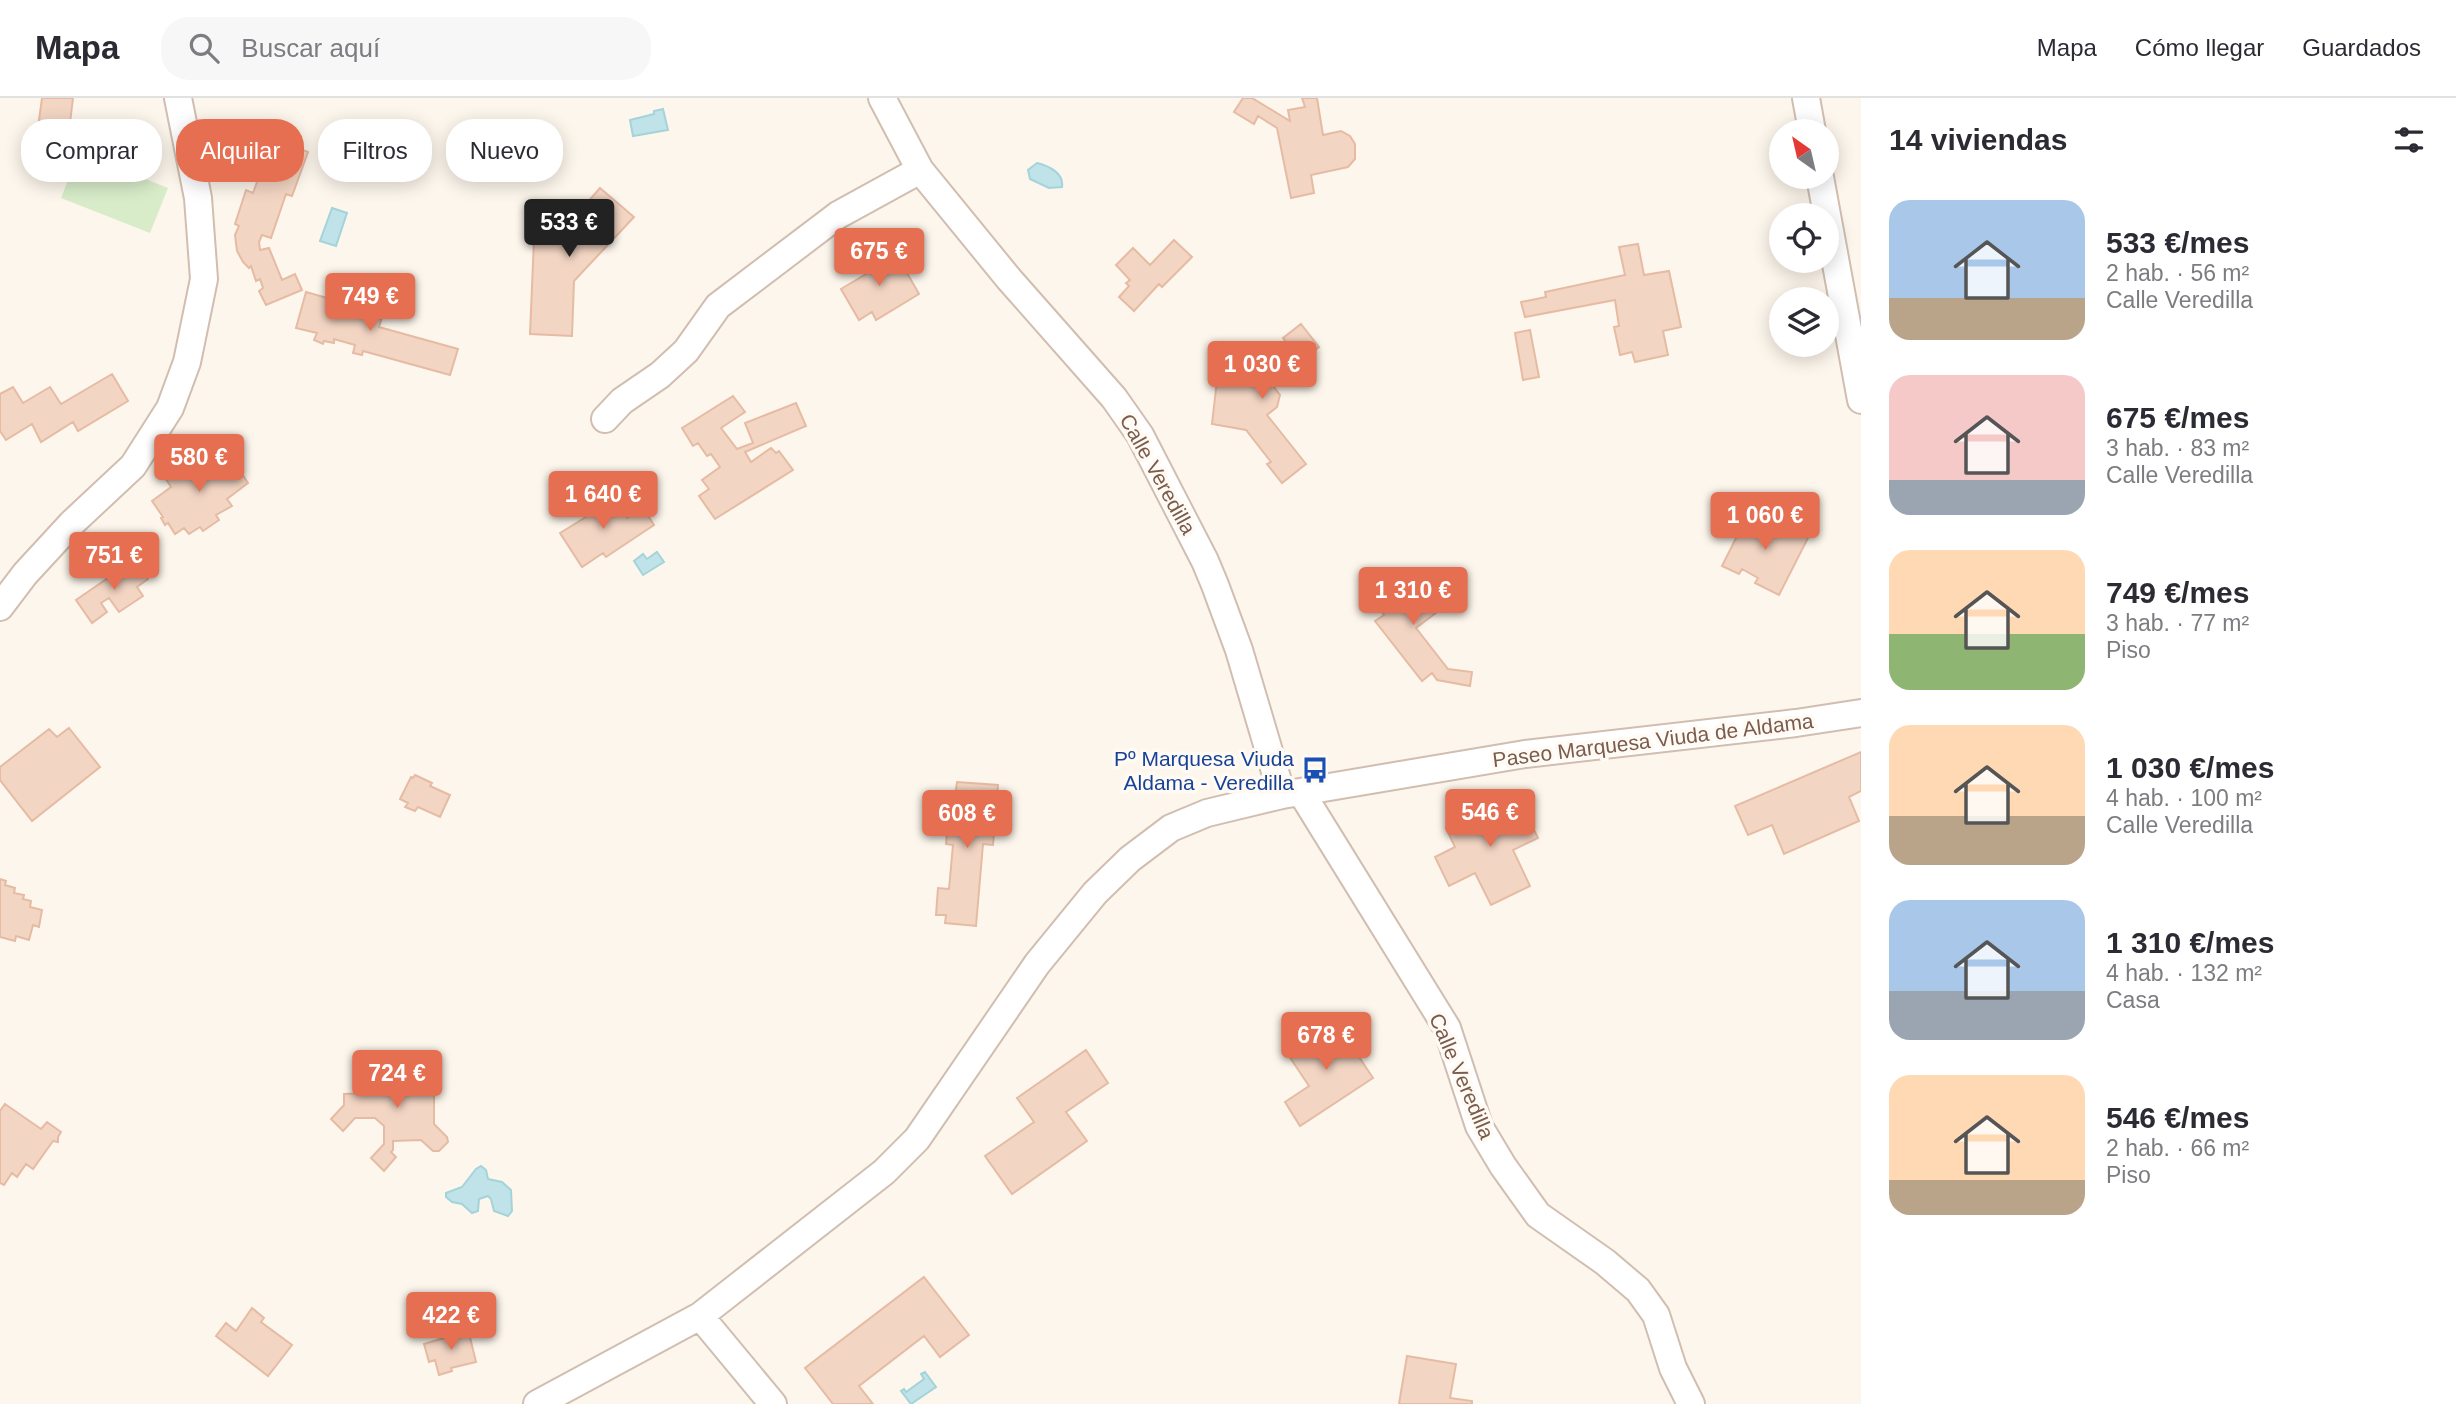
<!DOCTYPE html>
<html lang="es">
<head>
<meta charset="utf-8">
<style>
	:root { --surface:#fff; --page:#f7f7f7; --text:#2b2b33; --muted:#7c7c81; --line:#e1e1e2; --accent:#e76f51 }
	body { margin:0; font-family:Helvetica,sans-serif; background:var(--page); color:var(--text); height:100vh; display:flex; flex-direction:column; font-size:26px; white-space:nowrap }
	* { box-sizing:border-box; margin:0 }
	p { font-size:23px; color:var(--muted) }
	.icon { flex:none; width:38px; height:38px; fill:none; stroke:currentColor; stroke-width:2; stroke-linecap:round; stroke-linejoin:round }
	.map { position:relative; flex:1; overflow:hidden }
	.side { display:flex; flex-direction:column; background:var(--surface); width:595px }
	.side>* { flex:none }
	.top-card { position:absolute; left:21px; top:21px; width:665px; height:63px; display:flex; gap:14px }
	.needle { width:46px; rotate:326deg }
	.tools { position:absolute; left:1769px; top:21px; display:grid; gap:14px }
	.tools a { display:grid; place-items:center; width:70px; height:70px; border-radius:50%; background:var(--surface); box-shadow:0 4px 18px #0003; font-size:35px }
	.price { position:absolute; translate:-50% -60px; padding:0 16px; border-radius:7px; background:var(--accent); color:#fff; font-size:23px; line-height:46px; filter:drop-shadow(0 2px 4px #0008) }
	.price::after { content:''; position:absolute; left:50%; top:42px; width:21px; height:16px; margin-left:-10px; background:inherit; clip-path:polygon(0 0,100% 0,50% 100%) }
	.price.active { background:#222; color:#fff }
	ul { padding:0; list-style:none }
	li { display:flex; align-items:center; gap:21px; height:175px; padding:0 28px }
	li span { display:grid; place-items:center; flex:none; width:196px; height:140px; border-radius:21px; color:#555 }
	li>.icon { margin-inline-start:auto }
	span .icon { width:84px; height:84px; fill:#fffc; stroke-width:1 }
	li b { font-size:30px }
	h2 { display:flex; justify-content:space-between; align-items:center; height:84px; padding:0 28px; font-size:30px }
	.pill { padding:0 24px; border-radius:28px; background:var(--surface); box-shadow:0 4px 18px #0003; font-size:24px; line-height:63px }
	.pill.active { background:var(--accent); color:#fff }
	header { display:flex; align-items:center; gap:42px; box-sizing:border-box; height:98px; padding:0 35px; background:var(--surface); border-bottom:2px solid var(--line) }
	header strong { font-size:33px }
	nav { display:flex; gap:38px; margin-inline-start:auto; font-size:24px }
	.search { width:490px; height:63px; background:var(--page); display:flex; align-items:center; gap:18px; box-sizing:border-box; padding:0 24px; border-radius:28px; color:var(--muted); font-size:26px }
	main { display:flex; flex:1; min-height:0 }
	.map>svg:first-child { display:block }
	.green { fill:#d8ecc9 }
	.water { fill:#bfe3e8; stroke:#a5d3da; stroke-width:2 }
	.building { fill:#f3d5c3; stroke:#e6bba3; stroke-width:2 }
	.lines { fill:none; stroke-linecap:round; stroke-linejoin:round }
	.minor-casing { stroke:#d1beb0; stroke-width:30 }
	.minor { stroke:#fff; stroke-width:26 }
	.labels { text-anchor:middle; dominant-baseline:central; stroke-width:7; stroke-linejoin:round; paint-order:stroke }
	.street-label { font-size:21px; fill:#7a5c4d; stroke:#fffaf3 }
	.transit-label { font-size:21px; fill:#164399; stroke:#fffaf3; text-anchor:end }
</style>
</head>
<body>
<header>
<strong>Mapa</strong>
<div class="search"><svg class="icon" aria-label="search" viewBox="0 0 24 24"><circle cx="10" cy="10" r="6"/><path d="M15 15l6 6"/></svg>Buscar aquí</div>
<nav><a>Mapa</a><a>Cómo llegar</a><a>Guardados</a></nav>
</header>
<main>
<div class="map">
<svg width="1861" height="1306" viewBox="0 0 1861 1306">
	<rect width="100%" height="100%" fill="#fdf6ec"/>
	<path class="green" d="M 79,55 L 168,90 L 150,135 L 61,100 Z"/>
	<path class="water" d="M 663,11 L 668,32 L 633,38 L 630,22 L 654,16 L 654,13 Z
		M 1037,65 C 1049,68 1064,75 1062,89 L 1049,90 L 1030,81 L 1028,72 Z
		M 332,110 L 347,115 L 336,148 L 320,143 Z
		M 657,454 L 664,464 L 643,477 L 634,463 L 643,456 L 647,461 Z
		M 481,1068 L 486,1072 L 488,1081 L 502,1084 L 511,1092 L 512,1113 L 508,1118 L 494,1113 L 491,1101 L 488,1098 L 479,1101 L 478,1113 L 472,1115 L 462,1106 L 452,1104 L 446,1099 L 446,1095 L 462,1089 L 476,1071 Z
		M 925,1274 L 936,1289 L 911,1306 L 901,1293 L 904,1291 L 906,1294 L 924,1281 L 921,1276 Z"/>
	<path class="building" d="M 42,0 L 73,0 L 68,41 L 37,37 Z
		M 1243,0 L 1252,0 L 1290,23 L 1288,12 L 1305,9 L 1302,0 L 1317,0 L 1323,37 L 1341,33 L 1350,38 L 1355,46 L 1355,61 L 1348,69 L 1311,77 L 1314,95 L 1291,100 L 1277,30 L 1258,18 L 1254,26 L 1234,14 Z
		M 273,40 L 308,54 L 292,98 L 286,96 L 271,140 L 262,137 L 259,144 L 260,152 L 269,150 L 282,182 L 295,176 L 302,192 L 266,207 L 259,193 L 263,190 L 260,181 L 256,183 L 251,168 L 249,170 L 243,164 L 237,153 L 235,137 L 239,128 L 235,126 L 246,92 L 253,95 Z
		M 600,90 L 634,119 L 574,183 L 572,238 L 530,236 L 535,118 L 574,120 Z
		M 1174,142 L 1192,159 L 1162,189 L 1159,186 L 1134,213 L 1119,199 L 1129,188 L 1126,185 L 1130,182 L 1116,167 L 1133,150 L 1150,167 Z
		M 1638,146 L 1644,177 L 1669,173 L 1681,229 L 1663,233 L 1668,257 L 1635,264 L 1632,254 L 1620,257 L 1614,229 L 1619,228 L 1615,202 L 1525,219 L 1521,204 L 1546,199 L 1545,194 L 1625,177 L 1619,149 Z
		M 873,154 L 883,171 L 899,161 L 919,196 L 876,222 L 872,214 L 859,222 L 841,191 L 866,176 L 858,163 Z
		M 306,194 L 327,200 L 328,196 L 364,211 L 366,206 L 384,213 L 379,229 L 458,251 L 450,277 L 363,253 L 362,257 L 353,255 L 355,247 L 334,241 L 334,245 L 324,243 L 323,246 L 314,242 L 317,235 L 296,230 Z
		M 1301,226 L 1319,249 L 1271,285 L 1280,297 L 1277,309 L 1267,317 L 1306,366 L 1282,385 L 1267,366 L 1271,364 L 1246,332 L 1212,326 L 1219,265 L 1252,270 L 1286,244 L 1283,240 Z
		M 1530,232 L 1539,279 L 1523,282 L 1515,235 Z
		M 112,276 L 128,303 L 78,333 L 73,324 L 41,344 L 32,326 L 6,342 L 0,333 L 0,296 L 13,289 L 23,305 L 50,289 L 61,306 Z
		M 733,298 L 745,314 L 721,330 L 737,351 L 753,345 L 745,325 L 796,305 L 806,328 L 745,354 L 751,364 L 771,350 L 776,355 L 779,353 L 793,372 L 715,421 L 699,398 L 709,391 L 702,382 L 720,369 L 711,356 L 707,358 L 698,345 L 693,348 L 682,330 Z
		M 223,353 L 233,367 L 235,365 L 248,385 L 227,401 L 232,408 L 216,417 L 219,422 L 203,433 L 200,429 L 189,436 L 184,430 L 175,436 L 168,425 L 165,427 L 161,420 L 163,419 L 152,403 L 171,389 L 164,378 L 189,361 L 196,371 Z
		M 592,398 L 602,413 L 616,404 L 627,420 L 643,410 L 654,427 L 606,459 L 603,455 L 582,469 L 560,435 L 586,419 L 578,407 Z
		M 1751,410 L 1769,419 L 1766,425 L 1782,433 L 1786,428 L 1808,440 L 1779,497 L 1755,485 L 1758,480 L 1742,471 L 1739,476 L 1722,468 Z
		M 134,462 L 148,481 L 137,489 L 143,498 L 119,514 L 109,500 L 101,505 L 107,514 L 92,525 L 76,502 L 108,480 L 109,482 Z
		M 1390,475 L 1409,499 L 1432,483 L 1449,505 L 1416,530 L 1448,571 L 1472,574 L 1470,588 L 1437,582 L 1432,575 L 1422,583 L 1375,523 L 1384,517 L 1366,492 Z
		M 69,630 L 100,669 L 32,723 L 0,682 L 0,669 L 49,631 L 57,639 Z
		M 1861,654 L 1861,693 L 1849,699 L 1859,723 L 1784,756 L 1772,727 L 1748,737 L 1735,708 Z
		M 415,677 L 432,685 L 430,688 L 450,697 L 440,719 L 418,709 L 415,713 L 405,709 L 408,705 L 400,701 L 411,679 L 413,680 Z
		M 957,684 L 998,687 L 993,747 L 983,746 L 976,828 L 945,825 L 946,817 L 936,817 L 938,790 L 949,791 L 953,747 L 946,746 L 950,699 L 955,699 Z
		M 1516,696 L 1538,740 L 1513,752 L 1530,788 L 1491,807 L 1475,775 L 1449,788 L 1435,759 L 1455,749 L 1446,730 Z
		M 0,781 L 6,783 L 5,787 L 15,790 L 14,795 L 24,797 L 23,801 L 31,803 L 30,809 L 42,812 L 39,829 L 33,827 L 29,842 L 16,838 L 15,843 L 0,839 Z
		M 1335,923 L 1373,980 L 1300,1028 L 1285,1004 L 1309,988 L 1287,955 Z
		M 1086,952 L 1108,985 L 1066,1014 L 1087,1043 L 1012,1096 L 985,1058 L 1034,1024 L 1017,1000 Z
		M 422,967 L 434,979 L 434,1026 L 447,1039 L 448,1044 L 439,1053 L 433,1053 L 421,1042 L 393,1043 L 393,1052 L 391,1054 L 396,1059 L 384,1073 L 371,1060 L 384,1046 L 384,1028 L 375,1020 L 355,1020 L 343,1033 L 331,1021 L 344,1007 L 344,996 L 370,995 L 370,987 L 378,978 L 388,978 L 388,968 Z
		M 5,1006 L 41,1031 L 47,1024 L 61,1034 L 58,1039 L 58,1044 L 53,1043 L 33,1071 L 26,1066 L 17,1079 L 12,1075 L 4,1087 L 0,1085 L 0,1013 Z
		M 924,1179 L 969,1237 L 940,1259 L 924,1238 L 859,1288 L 873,1306 L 833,1306 L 805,1270 Z
		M 252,1210 L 264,1220 L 261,1224 L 292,1247 L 268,1278 L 216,1238 L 226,1225 L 236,1233 Z
		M 464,1231 L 465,1236 L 469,1235 L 476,1264 L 451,1270 L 452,1273 L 439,1277 L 435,1262 L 429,1264 L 424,1246 L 454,1237 L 453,1234 Z
		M 1407,1258 L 1456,1266 L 1450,1300 L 1472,1303 L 1472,1306 L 1399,1306 Z"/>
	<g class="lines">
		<g class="minor-casing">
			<path id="minor" d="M 882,0 L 920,72 L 1009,181 L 1114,300 L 1140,337 L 1205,463 L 1215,487 L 1239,552 L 1282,697
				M 1806,0 L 1812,33
				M 1820,79 L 1861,302
				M 605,321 L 622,303 L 660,277 L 686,253 L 718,208 L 838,117 L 920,72
				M 0,509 L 25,476 L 72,425 L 133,368 L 170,310 L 187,264 L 204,181 L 198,100 L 178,0
				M 1301,694 L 1447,930 L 1479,1028 L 1503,1068 L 1538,1117 L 1605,1164 L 1638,1192 L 1656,1217 L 1673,1270 L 1691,1306
				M 700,1218 L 773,1306
				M 537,1306 L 700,1218 L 884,1074 L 917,1041 L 1037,866 L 1095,795 L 1130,761 L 1171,730 L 1207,715 L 1282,697 L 1525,656 L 1796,625 L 1861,615"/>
		</g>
		<use href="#minor" class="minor"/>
	</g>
	<defs>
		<g id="bus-bare" transform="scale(2.1)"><path d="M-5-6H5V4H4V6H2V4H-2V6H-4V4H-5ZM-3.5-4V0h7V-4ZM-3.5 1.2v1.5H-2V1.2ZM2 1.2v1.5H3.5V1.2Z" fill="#1a4fb4" stroke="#fffaf3" stroke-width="2.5" paint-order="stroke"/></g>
	</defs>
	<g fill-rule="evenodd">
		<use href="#bus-bare" x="1315" y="672"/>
	</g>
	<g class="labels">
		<g class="street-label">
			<text transform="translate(1158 376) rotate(61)">Calle Veredilla</text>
			<text transform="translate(1653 642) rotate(-7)">Paseo Marquesa Viuda de Aldama</text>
			<text transform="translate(1462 978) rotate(67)">Calle Veredilla</text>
		</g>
		<g class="transit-label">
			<text x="1294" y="660">Pº Marquesa Viuda<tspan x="1294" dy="24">Aldama - Veredilla</tspan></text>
		</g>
	</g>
</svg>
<div class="tools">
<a><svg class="needle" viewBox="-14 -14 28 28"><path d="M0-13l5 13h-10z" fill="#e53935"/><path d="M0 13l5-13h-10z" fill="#7c7c81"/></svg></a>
<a><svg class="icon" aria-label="locate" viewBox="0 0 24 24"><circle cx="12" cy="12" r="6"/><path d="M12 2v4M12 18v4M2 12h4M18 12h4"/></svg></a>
<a><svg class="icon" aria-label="layers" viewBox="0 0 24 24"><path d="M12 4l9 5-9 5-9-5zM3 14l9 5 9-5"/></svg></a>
</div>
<b class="price active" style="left:569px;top:161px">533 €</b>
<b class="price" style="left:879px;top:190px">675 €</b>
<b class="price" style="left:370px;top:235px">749 €</b>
<b class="price" style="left:1262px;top:303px">1 030 €</b>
<b class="price" style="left:199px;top:396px">580 €</b>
<b class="price" style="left:603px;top:433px">1 640 €</b>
<b class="price" style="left:1765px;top:454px">1 060 €</b>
<b class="price" style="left:114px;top:494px">751 €</b>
<b class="price" style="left:1413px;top:529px">1 310 €</b>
<b class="price" style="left:1490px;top:751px">546 €</b>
<b class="price" style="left:967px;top:752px">608 €</b>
<b class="price" style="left:1326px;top:974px">678 €</b>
<b class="price" style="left:397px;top:1012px">724 €</b>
<b class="price" style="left:451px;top:1254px">422 €</b>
<div class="top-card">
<a class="pill">Comprar</a>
<a class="pill active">Alquilar</a>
<a class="pill">Filtros</a>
<a class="pill">Nuevo</a>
</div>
</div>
<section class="side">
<h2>14 viviendas<svg class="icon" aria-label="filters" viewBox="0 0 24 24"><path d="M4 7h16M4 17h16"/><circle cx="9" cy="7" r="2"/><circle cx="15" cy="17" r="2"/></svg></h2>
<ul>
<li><span style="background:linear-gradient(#a9c7e8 70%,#b9a48a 0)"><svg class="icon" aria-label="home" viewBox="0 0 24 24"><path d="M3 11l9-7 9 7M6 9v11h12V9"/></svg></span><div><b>533 €/mes</b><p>2 hab. · 56 m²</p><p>Calle Veredilla</p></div></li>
<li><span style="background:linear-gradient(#f6c9c9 75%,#9aa5b1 0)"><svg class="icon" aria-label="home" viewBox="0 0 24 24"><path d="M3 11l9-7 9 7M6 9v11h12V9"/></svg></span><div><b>675 €/mes</b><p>3 hab. · 83 m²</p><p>Calle Veredilla</p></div></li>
<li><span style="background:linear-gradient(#ffd9b3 60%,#8fb573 0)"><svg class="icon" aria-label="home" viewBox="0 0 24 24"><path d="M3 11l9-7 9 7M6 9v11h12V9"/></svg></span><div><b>749 €/mes</b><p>3 hab. · 77 m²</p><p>Piso</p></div></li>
<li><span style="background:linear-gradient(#ffd9b3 65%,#b9a48a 0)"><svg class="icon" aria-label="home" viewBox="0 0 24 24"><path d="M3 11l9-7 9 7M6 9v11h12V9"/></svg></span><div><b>1 030 €/mes</b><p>4 hab. · 100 m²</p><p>Calle Veredilla</p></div></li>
<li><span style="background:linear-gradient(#a9c7e8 65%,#9aa5b1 0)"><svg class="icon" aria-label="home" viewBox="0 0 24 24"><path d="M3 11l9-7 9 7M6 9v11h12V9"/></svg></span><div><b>1 310 €/mes</b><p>4 hab. · 132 m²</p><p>Casa</p></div></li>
<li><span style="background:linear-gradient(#ffd9b3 75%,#b9a48a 0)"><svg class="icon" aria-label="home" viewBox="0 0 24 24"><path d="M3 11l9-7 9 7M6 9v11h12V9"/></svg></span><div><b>546 €/mes</b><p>2 hab. · 66 m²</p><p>Piso</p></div></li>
</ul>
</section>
</main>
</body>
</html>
